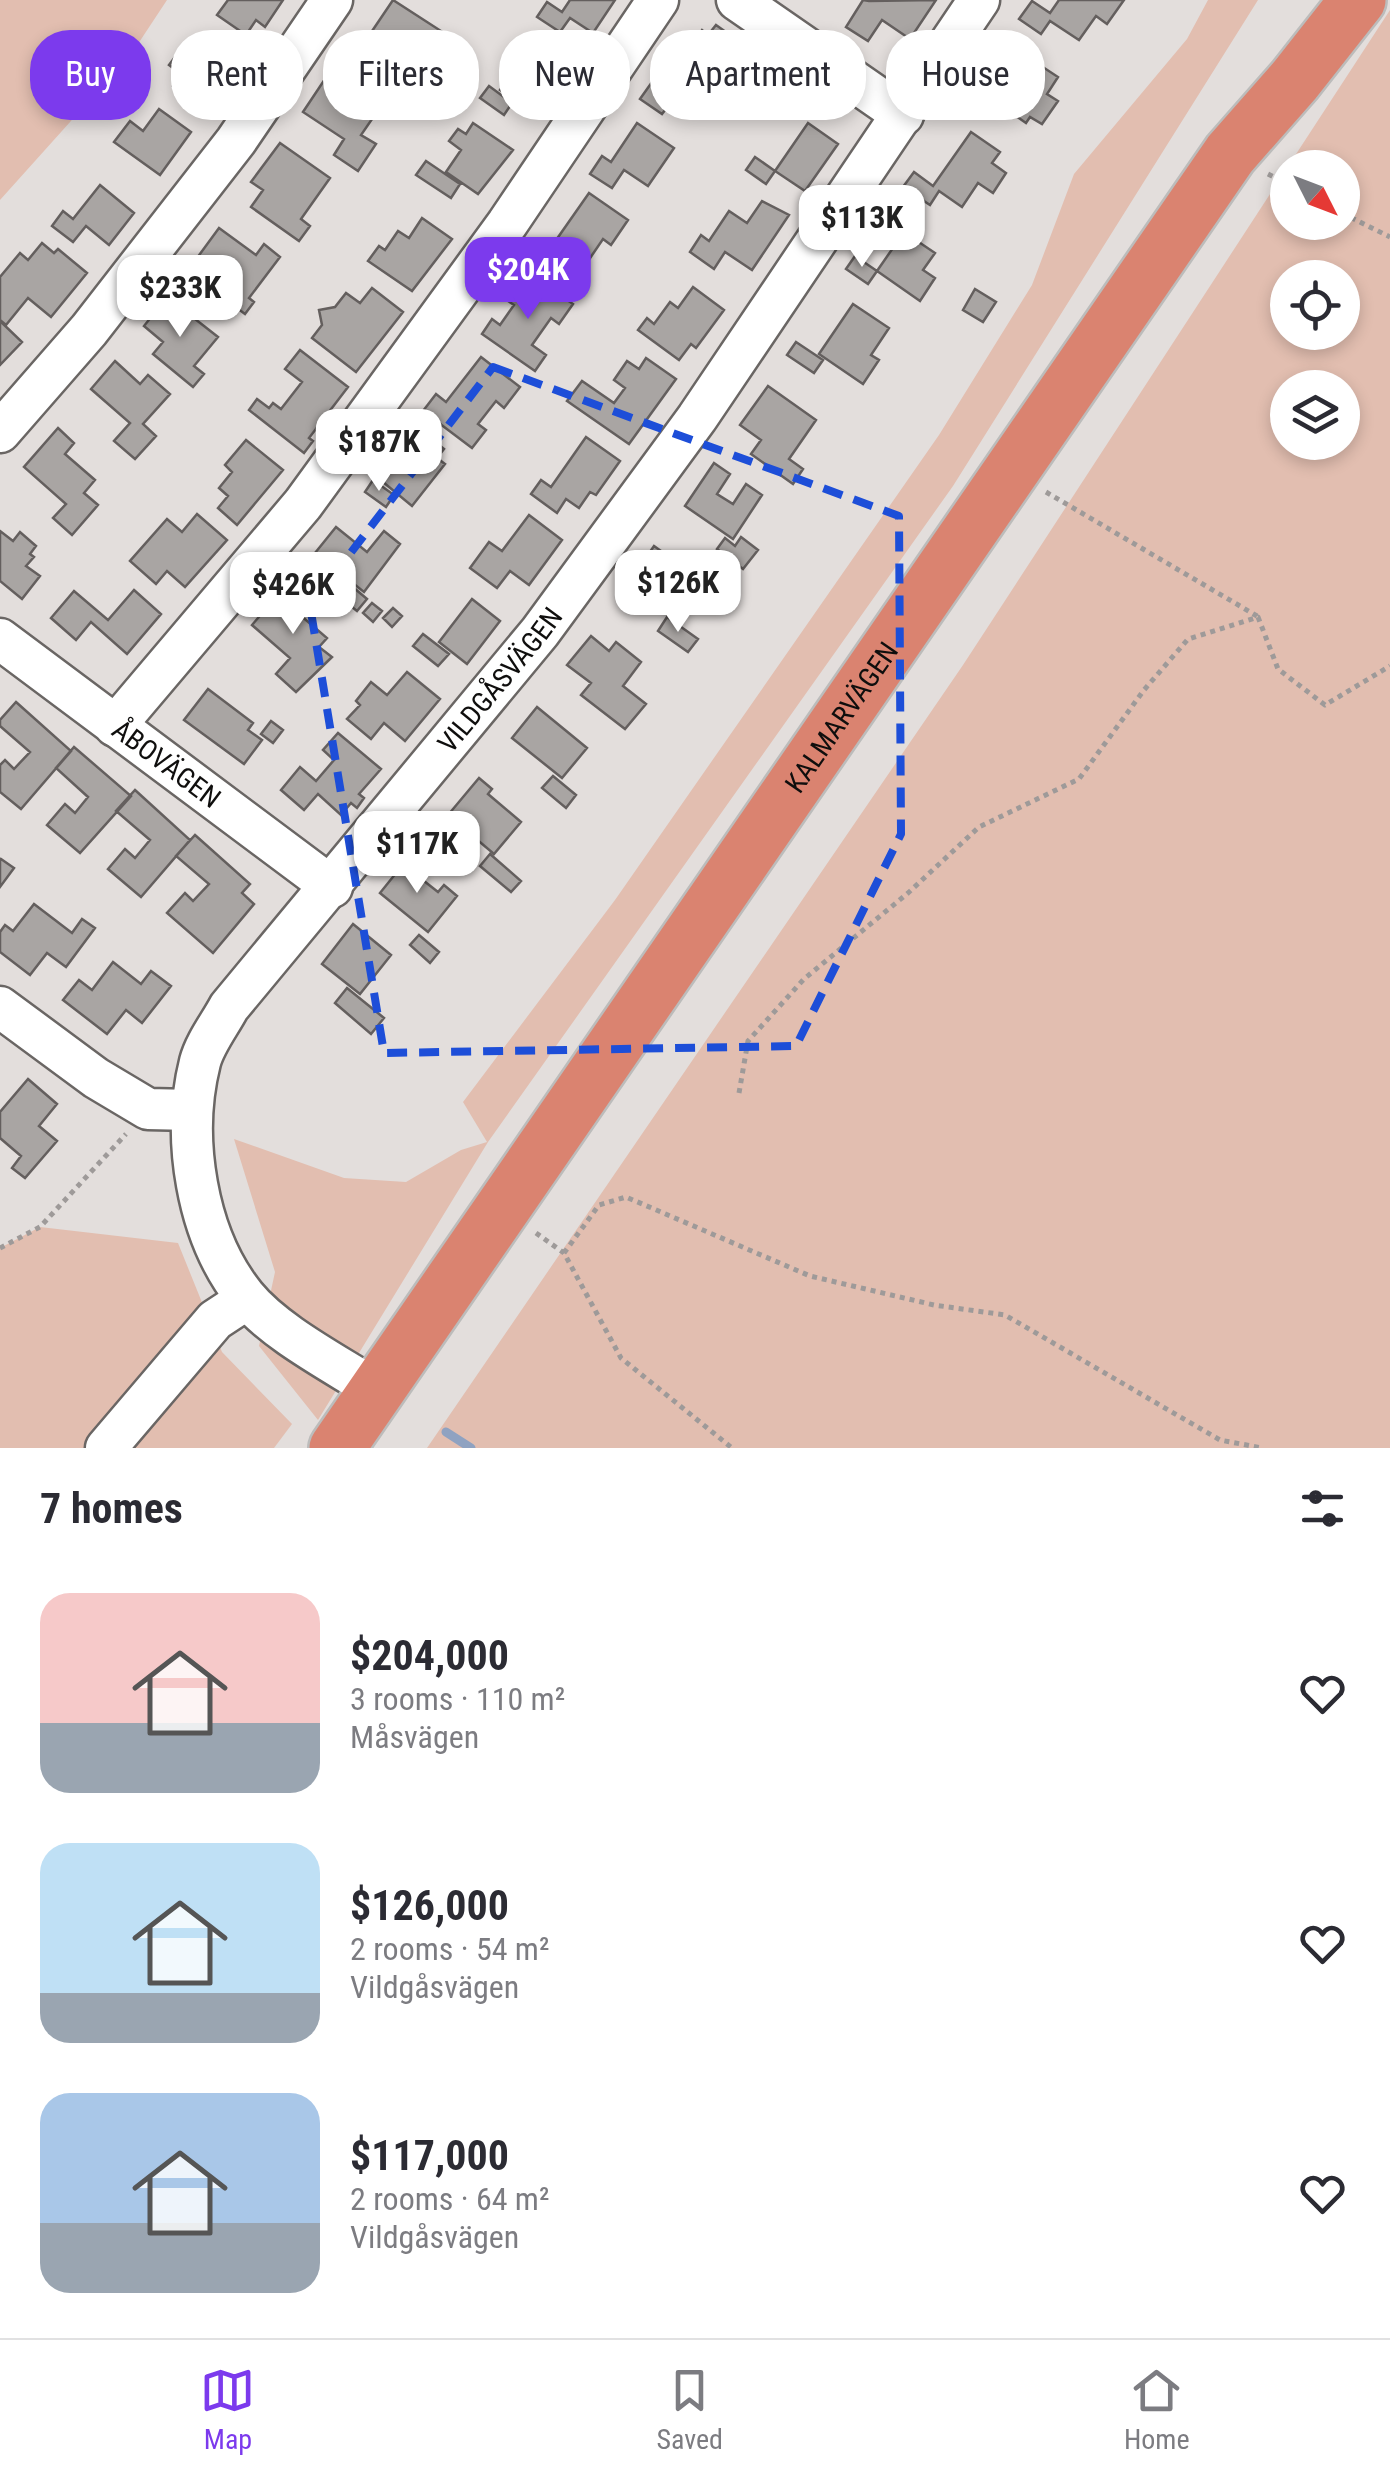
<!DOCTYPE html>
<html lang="en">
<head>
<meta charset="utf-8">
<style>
	:root { --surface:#fff; --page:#f7f7f7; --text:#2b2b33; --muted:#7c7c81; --line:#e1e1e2; --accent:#7c3aed }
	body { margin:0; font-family:"Roboto Condensed",sans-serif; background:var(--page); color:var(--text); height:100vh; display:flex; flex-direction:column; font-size:38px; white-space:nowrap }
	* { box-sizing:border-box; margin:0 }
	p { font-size:32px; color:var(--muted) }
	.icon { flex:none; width:55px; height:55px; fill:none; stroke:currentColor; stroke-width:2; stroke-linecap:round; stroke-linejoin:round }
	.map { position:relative; height:1448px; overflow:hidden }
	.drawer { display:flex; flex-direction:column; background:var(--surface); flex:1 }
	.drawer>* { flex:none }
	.top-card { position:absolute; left:30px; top:30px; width:1330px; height:90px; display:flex; gap:20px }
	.needle { width:65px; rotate:132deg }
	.controls { position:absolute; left:1270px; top:150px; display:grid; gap:20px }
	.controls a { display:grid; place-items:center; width:90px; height:90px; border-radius:50%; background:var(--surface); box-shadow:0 5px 15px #0003; font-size:50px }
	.price { position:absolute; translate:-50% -85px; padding:0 22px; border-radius:20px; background:#fff; color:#222; font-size:32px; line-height:65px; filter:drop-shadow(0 2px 5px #0008) }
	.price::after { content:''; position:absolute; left:50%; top:60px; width:30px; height:22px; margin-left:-15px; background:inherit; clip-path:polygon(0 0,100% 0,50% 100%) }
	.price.current { background:var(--accent); color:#fff }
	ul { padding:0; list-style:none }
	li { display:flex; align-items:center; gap:30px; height:250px; padding:0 40px }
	li span { display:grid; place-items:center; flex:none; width:280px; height:200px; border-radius:30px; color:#555 }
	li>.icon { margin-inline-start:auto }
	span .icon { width:120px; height:120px; fill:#fffc; stroke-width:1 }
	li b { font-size:42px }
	h2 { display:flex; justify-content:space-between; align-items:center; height:120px; padding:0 40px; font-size:42px }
	.chip { padding:0 35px; border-radius:40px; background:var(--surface); box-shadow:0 5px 15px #0003; font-size:35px; line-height:90px }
	.chip.current { background:var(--accent); color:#fff }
	.menu { display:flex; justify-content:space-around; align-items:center; height:140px; border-top:2px solid var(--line); background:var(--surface); font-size:28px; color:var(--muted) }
	.menu a { display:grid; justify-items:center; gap:5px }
	.menu .current { color:var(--accent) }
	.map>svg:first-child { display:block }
	.green { fill:#e2beb0; fill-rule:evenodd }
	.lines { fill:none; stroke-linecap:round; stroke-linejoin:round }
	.stream { stroke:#8fa2c1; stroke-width:9 }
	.building { fill:#a9a5a3; stroke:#645f5e; stroke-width:2.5 }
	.minor-casing { stroke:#6a6664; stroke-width:45 }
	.highway-casing { stroke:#bcbcbb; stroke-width:60 }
	.path { stroke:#9e9a99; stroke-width:5; stroke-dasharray:5 5; stroke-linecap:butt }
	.minor { stroke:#fff; stroke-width:40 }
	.highway { stroke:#da8370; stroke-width:55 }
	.marked { fill:none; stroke:#1d4ed8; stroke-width:8; stroke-dasharray:20 12; stroke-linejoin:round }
	.labels { text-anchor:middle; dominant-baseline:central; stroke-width:9; stroke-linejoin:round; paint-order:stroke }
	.street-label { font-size:28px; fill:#0f0e0d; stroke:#fff }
</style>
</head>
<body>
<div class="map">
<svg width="1390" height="1448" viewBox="0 0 1390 1448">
	<rect width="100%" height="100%" fill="#e3dedc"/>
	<path class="green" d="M 0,0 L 167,0 L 132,53 L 0,200 Z
		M 1208,0 L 1258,0 L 953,486 L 488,1142 L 318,1420 L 259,1346 L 275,1272 L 234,1139 L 344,1178 L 406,1182 L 461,1150 L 487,1142 L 463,1102 L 615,900 L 939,435 L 1032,285 L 1074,174 L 1187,39 Z
		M 1390,10 L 1390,1448 L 427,1448 L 963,665 ZM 1288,168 L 1342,168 L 1342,222 L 1288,222 ZM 1288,278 L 1342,278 L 1342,332 L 1288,332 ZM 1288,388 L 1342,388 L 1342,442 L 1288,442 Z
		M 40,1227 L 178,1243 L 222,1352 L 292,1424 L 274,1448 L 0,1448 L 0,1248 Z"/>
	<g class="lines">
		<path class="stream" d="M 446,1432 L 471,1448"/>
	</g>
	<path class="building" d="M 228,0 L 283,0 L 265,27 L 256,20 L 246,35 L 217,15 Z
		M 393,0 L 441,31 L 427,52 L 414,43 L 396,68 L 383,60 L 374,74 L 343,53 L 354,37 L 364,43 Z
		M 570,0 L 615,0 L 593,33 L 570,18 L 560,32 L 537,17 L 547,2 L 562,12 Z
		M 863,0 L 869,1 L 936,0 L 910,39 L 882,20 L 868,41 L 846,27 Z
		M 1059,0 L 1124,0 L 1107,24 L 1096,16 L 1079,40 L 1050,21 L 1041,34 L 1019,19 L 1032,1 L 1050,13 Z
		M 716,25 L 740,42 L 733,52 L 736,55 L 700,106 L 679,92 L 662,114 L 640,99 L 657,75 L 666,82 L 702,30 L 708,35 Z
		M 208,36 L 247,64 L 222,100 L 208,90 L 198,104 L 173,86 L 181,74 L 169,65 L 184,45 L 196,53 Z
		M 535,38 L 571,62 L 536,115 L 500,90 Z
		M 1023,54 L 1058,77 L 1047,94 L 1058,101 L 1042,124 L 1030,117 L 1026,123 L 992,99 Z
		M 325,79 L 357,100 L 363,90 L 383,103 L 361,135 L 376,144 L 358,171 L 334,155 L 344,139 L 303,112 Z
		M 489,86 L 512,103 L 504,115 L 480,98 Z
		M 159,109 L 191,132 L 160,175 L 114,142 L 130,121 L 143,131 Z
		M 473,123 L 513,150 L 478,194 L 446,172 L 461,150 L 449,141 L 458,129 L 466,134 Z
		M 637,123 L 674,148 L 648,186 L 624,170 L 612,188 L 590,174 L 602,156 L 611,162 Z
		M 808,123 L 838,144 L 805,191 L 775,171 Z
		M 971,132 L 1000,152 L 992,163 L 1006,173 L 993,193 L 978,183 L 962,207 L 939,191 L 930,205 L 903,187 L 914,172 L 933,186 Z
		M 280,143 L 330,178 L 301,219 L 310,226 L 299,241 L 251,207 L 263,190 L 251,182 Z
		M 755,157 L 775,171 L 766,184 L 746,170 Z
		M 426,161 L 460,184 L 451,198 L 416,175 Z
		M 100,185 L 134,213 L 109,245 L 86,226 L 73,242 L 52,226 L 63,211 L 73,219 Z
		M 589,193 L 628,220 L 611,245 L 603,239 L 584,267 L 574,261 L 565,275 L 536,254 L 547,239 L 554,243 Z
		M 762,201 L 789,215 L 752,270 L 725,252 L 714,269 L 690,252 L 701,235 L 709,241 L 729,211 L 747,223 Z
		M 422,218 L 452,239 L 412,291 L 368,261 L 379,246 L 385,250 L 398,231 L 409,238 Z
		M 219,228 L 256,255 L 264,244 L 280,257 L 249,298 L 254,302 L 245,314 L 201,281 L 211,268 L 197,258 Z
		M 904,232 L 935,253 L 923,270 L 935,278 L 920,301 L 877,271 Z
		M 42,243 L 54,253 L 58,249 L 87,273 L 51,317 L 28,298 L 6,325 L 0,320 L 0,277 L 20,253 L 28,260 Z
		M 855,256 L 877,271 L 868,284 L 846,269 Z
		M 534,277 L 573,304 L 559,324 L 551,318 L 532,345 L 546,355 L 535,371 L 482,334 L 492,319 L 500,325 L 514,305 L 508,301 L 515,290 L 522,294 Z
		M 693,287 L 724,310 L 696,348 L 691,344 L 679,360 L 638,330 L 647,318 L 654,324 L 670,302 L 678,308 Z
		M 372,288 L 403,312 L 356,372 L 312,338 L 322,325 L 319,310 L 335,307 L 346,293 L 360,303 Z
		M 975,289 L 996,302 L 983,322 L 963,310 Z
		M 167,297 L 218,337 L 194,366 L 204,374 L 193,387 L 153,354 L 163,342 L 144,326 Z
		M 853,304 L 889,328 L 871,355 L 879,360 L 863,384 L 819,354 Z
		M 0,321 L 22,342 L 0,365 Z
		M 796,342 L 823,360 L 814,373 L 787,355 Z
		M 300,350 L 348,387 L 309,438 L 313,441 L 304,453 L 249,410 L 257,399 L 269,408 L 273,403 L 281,409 L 302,382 L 285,369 Z
		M 481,357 L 520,387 L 504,408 L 496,401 L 478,424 L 486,430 L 472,448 L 423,411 L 436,394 L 446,402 Z
		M 646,358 L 676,379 L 629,444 L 567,401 L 582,381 L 614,403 L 625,388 L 614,380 L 627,361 L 639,369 Z
		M 115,361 L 140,384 L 148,375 L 170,394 L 143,424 L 156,436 L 135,459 L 114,441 L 130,423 L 91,389 Z
		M 768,386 L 816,420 L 789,459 L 803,469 L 793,484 L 751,454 L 761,440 L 740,425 Z
		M 58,428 L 74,443 L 65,454 L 95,480 L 84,493 L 98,505 L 72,535 L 53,518 L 66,504 L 24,467 Z
		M 423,432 L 444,449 L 437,458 L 445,464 L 412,506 L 383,482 Z
		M 586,437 L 620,461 L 596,495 L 590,492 L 579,508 L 566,499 L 557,513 L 531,494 L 541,480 L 551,487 Z
		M 246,440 L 283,470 L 237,525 L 218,508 L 228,496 L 219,488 L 232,472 L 225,465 Z
		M 714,463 L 730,474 L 717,494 L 733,504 L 746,484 L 762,495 L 733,539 L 685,506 Z
		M 373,480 L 394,495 L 386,507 L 365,492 Z
		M 197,514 L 227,540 L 185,587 L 167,571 L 156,584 L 130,561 L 167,519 L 182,532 Z
		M 529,515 L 562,540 L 529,585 L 510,571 L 497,588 L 470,568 L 489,542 L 502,551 Z
		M 336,527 L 367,552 L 384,531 L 400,544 L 364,592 L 315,553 Z
		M 0,531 L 13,541 L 20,532 L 36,546 L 30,554 L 34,557 L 26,566 L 40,576 L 22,599 L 0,581 Z
		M 741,537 L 758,550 L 743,569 L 717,549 L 725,538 L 735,546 Z
		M 654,546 L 682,566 L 677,573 L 702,591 L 679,623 L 627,585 Z
		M 289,582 L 310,601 L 299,614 L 327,638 L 319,647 L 332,657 L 296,692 L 276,674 L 290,658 L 252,625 Z
		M 347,582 L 367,599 L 357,611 L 337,595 Z
		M 134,590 L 161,614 L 127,654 L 91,622 L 76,640 L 51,618 L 74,591 L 108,620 Z
		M 472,599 L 500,621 L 467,664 L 439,642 Z
		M 372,603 L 382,611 L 373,622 L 363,613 Z
		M 393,608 L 402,616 L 392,627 L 383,618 Z
		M 667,617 L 698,639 L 688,652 L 658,631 Z
		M 423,634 L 449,654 L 438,666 L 413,646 Z
		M 591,636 L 609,651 L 616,642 L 641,662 L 623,686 L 646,704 L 625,729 L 581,695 L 591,683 L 567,665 Z
		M 407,672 L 440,699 L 405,741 L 384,723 L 371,739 L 347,719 L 360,705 L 356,701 L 371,682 L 387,695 Z
		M 208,689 L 253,723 L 248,730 L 262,740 L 244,764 L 184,720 Z
		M 16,702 L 71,751 L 21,809 L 0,792 L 0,765 L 5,760 L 14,769 L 30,752 L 0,726 L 0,720 Z
		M 537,707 L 587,748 L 562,778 L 512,738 Z
		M 271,721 L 283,730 L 273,743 L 261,734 Z
		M 338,733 L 381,769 L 359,794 L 364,798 L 357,808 L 351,803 L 341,815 L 318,794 L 304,810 L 281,790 L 300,767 L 316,781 L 334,760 L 323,750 Z
		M 74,747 L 131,796 L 80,853 L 47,825 L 65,804 L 75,813 L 88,797 L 56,768 Z
		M 553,776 L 576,795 L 566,808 L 542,788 Z
		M 479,778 L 492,789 L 488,794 L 521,822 L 494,854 L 448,815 Z
		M 135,790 L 190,840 L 141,897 L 108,869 L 125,849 L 135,858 L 150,840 L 116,811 Z
		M 195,835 L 250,884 L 242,893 L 254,904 L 213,953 L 167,913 L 185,893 L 193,901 L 209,884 L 176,856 Z
		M 490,854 L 521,881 L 511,892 L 480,866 Z
		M 409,857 L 425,870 L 419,877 L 438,892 L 444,885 L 457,896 L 428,932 L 380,893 Z
		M 1,859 L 14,868 L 0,887 L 0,861 Z
		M 34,904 L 72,933 L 82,919 L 95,928 L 66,967 L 47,953 L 30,975 L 0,952 L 0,932 L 5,925 L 13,931 Z
		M 353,924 L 391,955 L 360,994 L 322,964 Z
		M 419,935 L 439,952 L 430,963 L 410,945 Z
		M 113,962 L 141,984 L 151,971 L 171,986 L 142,1023 L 126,1010 L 107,1034 L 63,1000 L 79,980 L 92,990 Z
		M 347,988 L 384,1018 L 371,1034 L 335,1003 Z
		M 28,1079 L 57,1104 L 39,1126 L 57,1141 L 25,1178 L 12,1168 L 21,1156 L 0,1138 L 0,1112 Z"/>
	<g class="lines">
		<g class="minor-casing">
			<g id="minor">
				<path d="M 737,0 L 903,115"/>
				<path d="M 0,432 L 89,330 L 236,141 L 332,0"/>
				<path id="s1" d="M 0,639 L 332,887"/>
				<path d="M 115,726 L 303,504 L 507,224 L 658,0"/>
				<path d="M 0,1007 L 96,1078 L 148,1109 L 192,1110"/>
				<path id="s2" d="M 376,1390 C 336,1364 275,1333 245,1296 C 196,1235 181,1137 200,1062 C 205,1043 220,1024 229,1007 L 540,632 L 697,418 L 979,0"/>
				<path d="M 106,1448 L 215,1320 L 247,1299"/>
			</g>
		</g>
		<g class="highway-casing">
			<g id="highway">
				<path id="s3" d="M 337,1448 L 1230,154 L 1295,80 L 1358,0"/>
			</g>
		</g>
		<path class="path" d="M 1268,174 L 1288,184
			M 1342,213 L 1390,237
			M 1046,492 L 1257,616
			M 739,1093 L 748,1041 L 804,979 L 908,893 L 979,827 L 1079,779 L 1144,690 L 1188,639 L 1258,617 L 1278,669 L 1325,705 L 1390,666
			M 536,1233 L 564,1253 L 621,1358 L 732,1448
			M 0,1248 L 40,1227 L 126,1134
			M 564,1253 L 599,1205 L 626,1197 L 810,1276 L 934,1305 L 1005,1315 L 1220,1440 L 1262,1448"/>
		<use href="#minor" class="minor"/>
		<use href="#highway" class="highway"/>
	</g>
	<path class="marked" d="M 493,367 L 899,516 L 901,834 L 796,1046 L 384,1053 L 310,606 Z"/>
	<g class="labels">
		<g class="street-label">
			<text stroke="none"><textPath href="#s2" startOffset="895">VILDGÅSVÄGEN</textPath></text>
			<text stroke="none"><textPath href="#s3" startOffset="888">KALMARVÄGEN</textPath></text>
			<text stroke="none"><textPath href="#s1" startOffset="208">ÅBOVÄGEN</textPath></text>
		</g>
	</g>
</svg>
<div class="controls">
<a><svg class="needle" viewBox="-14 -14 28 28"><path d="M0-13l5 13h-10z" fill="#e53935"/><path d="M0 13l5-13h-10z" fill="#7c7c81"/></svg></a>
<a><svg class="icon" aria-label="locate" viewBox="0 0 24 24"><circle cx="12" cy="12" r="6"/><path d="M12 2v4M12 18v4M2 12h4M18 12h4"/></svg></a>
<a><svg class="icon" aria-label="layers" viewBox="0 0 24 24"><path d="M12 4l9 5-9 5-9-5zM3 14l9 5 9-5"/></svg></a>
</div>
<b class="price" style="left:862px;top:270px">$113K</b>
<b class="price current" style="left:528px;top:322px">$204K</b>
<b class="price" style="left:180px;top:340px">$233K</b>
<b class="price" style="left:379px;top:494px">$187K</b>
<b class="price" style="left:678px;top:635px">$126K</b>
<b class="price" style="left:293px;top:637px">$426K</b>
<b class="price" style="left:417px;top:896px">$117K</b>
<div class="top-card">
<a class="chip current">Buy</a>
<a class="chip">Rent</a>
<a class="chip">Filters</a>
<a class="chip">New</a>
<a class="chip">Apartment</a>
<a class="chip">House</a>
</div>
</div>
<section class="drawer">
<h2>7 homes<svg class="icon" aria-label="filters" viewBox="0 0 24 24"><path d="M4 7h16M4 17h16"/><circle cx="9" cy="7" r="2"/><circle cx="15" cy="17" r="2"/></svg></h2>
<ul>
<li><span style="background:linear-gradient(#f6c9c9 65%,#9aa5b1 0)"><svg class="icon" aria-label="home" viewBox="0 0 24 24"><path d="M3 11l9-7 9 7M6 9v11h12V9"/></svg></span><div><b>$204,000</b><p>3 rooms · 110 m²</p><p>Måsvägen</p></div><svg class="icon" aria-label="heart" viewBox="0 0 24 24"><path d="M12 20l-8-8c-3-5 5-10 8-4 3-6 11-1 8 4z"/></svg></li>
<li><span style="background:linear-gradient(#bfe0f5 75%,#9aa5b1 0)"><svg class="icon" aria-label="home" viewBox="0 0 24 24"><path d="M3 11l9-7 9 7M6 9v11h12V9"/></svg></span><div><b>$126,000</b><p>2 rooms · 54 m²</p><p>Vildgåsvägen</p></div><svg class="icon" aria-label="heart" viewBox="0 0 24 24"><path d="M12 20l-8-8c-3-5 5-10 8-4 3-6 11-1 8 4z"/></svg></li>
<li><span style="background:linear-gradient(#a9c7e8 65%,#9aa5b1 0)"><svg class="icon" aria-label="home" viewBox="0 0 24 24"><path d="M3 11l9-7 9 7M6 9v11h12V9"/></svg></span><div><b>$117,000</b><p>2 rooms · 64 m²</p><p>Vildgåsvägen</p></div><svg class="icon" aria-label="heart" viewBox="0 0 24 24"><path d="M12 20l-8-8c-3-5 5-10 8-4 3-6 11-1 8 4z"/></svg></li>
</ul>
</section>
<nav class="menu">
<a class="current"><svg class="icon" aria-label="map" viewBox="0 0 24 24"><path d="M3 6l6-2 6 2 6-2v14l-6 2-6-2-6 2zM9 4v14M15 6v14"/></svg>Map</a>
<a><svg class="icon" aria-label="saved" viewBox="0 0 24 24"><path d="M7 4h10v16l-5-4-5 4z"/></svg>Saved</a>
<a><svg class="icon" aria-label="home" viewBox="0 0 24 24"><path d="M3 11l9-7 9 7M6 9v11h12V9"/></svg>Home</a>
</nav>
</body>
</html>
